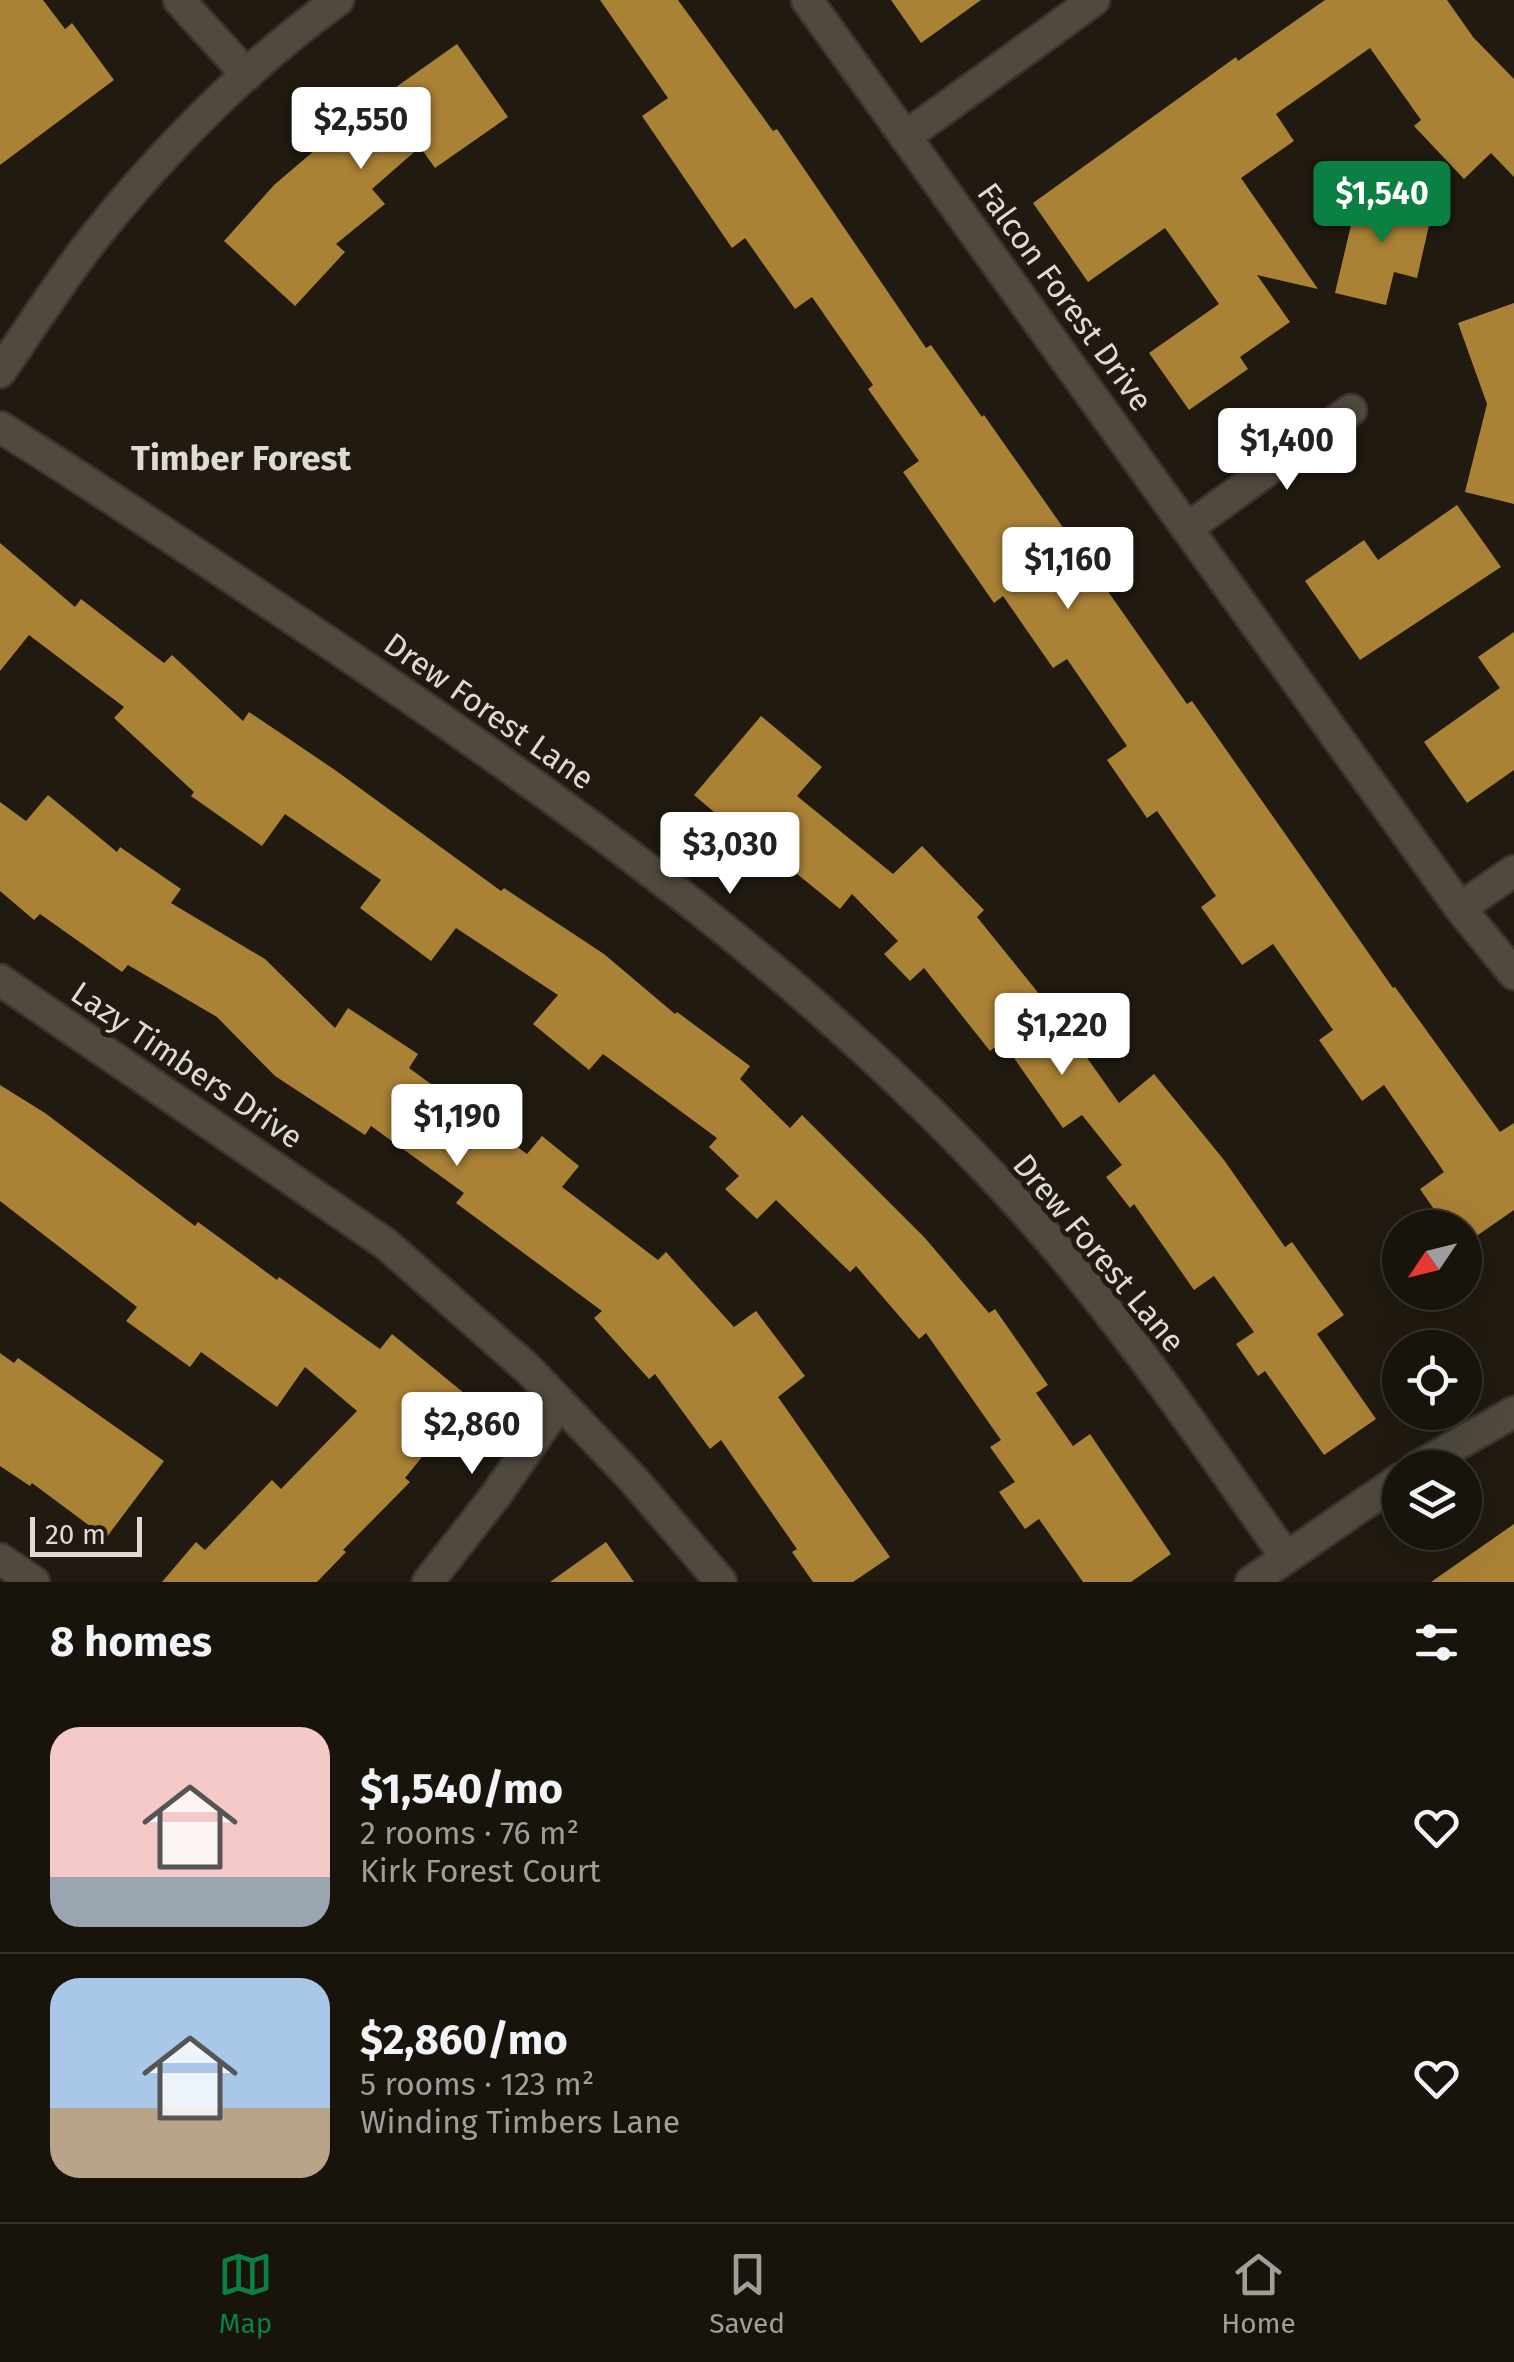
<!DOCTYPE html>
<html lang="en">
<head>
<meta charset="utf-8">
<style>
	:root { --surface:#18140c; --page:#211d15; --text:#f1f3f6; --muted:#9f9e9d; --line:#36332d; --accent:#0b8043 }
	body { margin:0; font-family:"Fira Sans",sans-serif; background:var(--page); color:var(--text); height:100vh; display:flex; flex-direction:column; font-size:38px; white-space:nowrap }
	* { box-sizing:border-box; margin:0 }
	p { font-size:32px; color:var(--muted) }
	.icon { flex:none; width:55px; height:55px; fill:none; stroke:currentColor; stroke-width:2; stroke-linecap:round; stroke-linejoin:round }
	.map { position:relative; height:1582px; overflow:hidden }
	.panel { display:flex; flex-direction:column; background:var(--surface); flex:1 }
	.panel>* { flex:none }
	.needle { width:65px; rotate:235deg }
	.buttons { position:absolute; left:1382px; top:1210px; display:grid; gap:20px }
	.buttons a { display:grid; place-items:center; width:100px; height:100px; border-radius:50%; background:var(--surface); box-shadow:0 10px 40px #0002,0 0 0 2px var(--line); font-size:50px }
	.scale { position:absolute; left:30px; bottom:25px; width:112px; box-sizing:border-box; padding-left:10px; border:5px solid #dfdbd4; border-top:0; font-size:28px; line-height:35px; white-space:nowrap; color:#dfdbd4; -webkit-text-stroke:8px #201a10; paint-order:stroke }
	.price { position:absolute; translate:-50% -85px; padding:0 22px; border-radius:10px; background:#fff; color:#222; font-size:32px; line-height:65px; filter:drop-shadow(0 2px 5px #0008) }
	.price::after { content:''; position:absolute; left:50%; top:60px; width:30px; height:22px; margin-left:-15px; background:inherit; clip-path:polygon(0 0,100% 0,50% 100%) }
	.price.selected { background:var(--accent); color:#fff }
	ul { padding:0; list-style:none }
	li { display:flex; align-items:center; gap:30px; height:250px; padding:0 50px }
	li+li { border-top:2px solid var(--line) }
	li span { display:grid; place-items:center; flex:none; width:280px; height:200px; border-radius:30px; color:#555 }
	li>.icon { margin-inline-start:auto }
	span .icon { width:120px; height:120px; fill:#fffc; stroke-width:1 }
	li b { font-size:42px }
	h2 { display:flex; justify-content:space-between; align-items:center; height:120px; padding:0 50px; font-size:42px }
	.tab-bar { display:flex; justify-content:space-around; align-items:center; height:140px; border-top:2px solid var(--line); background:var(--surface); font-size:28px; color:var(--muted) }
	.tab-bar a { display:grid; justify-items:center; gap:5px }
	.tab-bar .selected { color:var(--accent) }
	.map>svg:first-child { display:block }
	.building { fill:#aa8236 }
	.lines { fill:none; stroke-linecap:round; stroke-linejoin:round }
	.minor-casing { stroke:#39342f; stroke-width:35 }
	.minor { stroke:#50493e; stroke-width:30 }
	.labels { text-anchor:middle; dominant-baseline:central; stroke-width:10; stroke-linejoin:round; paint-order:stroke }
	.street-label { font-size:32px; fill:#dfdbd4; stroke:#201a10 }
	.neighbourhood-label { font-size:35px; font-weight:bold; fill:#dfdbd4; stroke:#201a10 }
</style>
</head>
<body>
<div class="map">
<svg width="1514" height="1582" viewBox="0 0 1514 1582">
	<rect width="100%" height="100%" fill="#201a10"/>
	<path class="building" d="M 0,0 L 43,0 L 65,29 L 72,23 L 114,80 L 0,165 Z
		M 600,0 L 678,0 L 773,131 L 777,129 L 926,348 L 931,345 L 982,417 L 984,415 L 1187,704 L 1192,701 L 1393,988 L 1395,987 L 1500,1132 L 1514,1123 L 1514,1210 L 1465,1244 L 1465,1228 L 1447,1228 L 1420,1189 L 1444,1172 L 1384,1085 L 1362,1101 L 1319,1040 L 1333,1030 L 1273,944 L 1242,965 L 1201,907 L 1216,896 L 1157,811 L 1147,818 L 1107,760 L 1127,746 L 1067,659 L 1053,668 L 1003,596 L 994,603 L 903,472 L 919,461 L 868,389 L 873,385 L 812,297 L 795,309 L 745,238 L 732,248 L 642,116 L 668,98 Z
		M 891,0 L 981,0 L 921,43 Z
		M 1325,0 L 1447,0 L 1473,37 L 1514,79 L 1514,177 L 1491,153 L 1464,179 L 1414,126 L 1421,120 L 1370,48 L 1276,114 L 1294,141 L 1241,178 L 1318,289 L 1257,275 L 1290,322 L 1240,357 L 1248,369 L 1189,410 L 1149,353 L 1219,304 L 1165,228 L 1088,282 L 1033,203 L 1236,57 L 1238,61 Z
		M 457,44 L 508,117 L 435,168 L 420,147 L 372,189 L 385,204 L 336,244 L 345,252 L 295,306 L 224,241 L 274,185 L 355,116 Z
		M 1359,191 L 1433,208 L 1417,278 L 1394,272 L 1386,305 L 1335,293 Z
		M 1514,303 L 1514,504 L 1465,492 L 1487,404 L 1458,323 Z
		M 1457,505 L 1501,567 L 1360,660 L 1305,581 L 1364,540 L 1378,560 Z
		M 0,543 L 75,607 L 81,599 L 164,663 L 172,655 L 243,721 L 249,712 L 335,770 L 501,891 L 504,888 L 604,954 L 675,1014 L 677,1012 L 750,1066 L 740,1079 L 790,1128 L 802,1115 L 925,1238 L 989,1313 L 995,1309 L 1048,1385 L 1036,1393 L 1073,1446 L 1090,1434 L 1171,1554 L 1131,1582 L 1083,1582 L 1039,1519 L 1025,1529 L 999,1492 L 1015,1482 L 990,1447 L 1001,1440 L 926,1333 L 919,1339 L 856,1266 L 850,1272 L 776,1200 L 757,1219 L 725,1189 L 739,1176 L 709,1147 L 717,1138 L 603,1054 L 589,1070 L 533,1024 L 558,995 L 456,928 L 431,961 L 360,908 L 381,880 L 285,814 L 262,846 L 191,796 L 194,792 L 114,718 L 124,707 L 29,635 L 0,671 Z
		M 1514,632 L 1514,770 L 1467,803 L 1424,742 L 1500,688 L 1478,657 Z
		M 761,716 L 822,767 L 797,796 L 893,874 L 922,846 L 984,910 L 977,917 L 1061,1021 L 1119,1103 L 1154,1074 L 1224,1160 L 1285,1247 L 1292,1242 L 1344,1315 L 1317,1334 L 1376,1419 L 1324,1455 L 1265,1371 L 1258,1376 L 1236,1344 L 1254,1332 L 1214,1276 L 1194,1290 L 1134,1204 L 1130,1208 L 1106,1177 L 1122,1165 L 1082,1115 L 1063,1128 L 1002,1041 L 990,1051 L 924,968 L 910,981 L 884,954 L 898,941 L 852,894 L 840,909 L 758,842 L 754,846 L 694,795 Z
		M 48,795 L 117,852 L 120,847 L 181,889 L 171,903 L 265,959 L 335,1028 L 348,1008 L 418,1054 L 409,1068 L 527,1154 L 542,1136 L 579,1166 L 562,1187 L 658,1260 L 666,1252 L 734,1327 L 756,1311 L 805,1376 L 778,1397 L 890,1557 L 853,1582 L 813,1582 L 792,1552 L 797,1549 L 721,1440 L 710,1449 L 655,1374 L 649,1379 L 594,1318 L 602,1311 L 456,1203 L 464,1193 L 371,1126 L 365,1135 L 275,1076 L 217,1017 L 128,965 L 122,972 L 40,914 L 34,920 L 0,891 L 0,802 L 26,821 Z
		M 0,1085 L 45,1113 L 195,1226 L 198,1222 L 277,1280 L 279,1277 L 380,1349 L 392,1334 L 470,1398 L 405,1478 L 410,1482 L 343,1550 L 346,1552 L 317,1582 L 162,1582 L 196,1542 L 205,1550 L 272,1480 L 281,1489 L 357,1411 L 305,1367 L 277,1407 L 201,1352 L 190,1367 L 126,1321 L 137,1307 L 0,1201 Z
		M 0,1353 L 14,1363 L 18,1358 L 164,1461 L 106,1538 L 32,1483 L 30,1486 L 0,1466 Z
		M 1514,1524 L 1514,1582 L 1431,1582 Z
		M 606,1542 L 634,1582 L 550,1582 Z"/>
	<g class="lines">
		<g class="minor-casing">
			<path id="minor" d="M 179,0 L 247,75
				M 807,0 L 1460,908 L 1514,974
				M 905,137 L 1094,0
				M 0,372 C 32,326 62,278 97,234 C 167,147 248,65 338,0
				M 0,427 C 113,497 223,572 334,646 C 583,814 830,992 1030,1217 C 1124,1323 1204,1442 1286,1557
				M 1189,527 L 1351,410
				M 1460,908 L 1514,871
				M 0,980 L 386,1244 L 528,1369 L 632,1478 L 721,1582
				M 1416,1468 L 1514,1412
				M 0,1559 L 34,1582
				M 428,1582 L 496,1495 L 559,1404
				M 1251,1582 L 1400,1479"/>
		</g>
		<use href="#minor" class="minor"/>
	</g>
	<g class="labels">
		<g class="street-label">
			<text transform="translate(1065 297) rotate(54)">Falcon Forest Drive</text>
			<text transform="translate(489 711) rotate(35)">Drew Forest Lane</text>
			<text transform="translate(187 1065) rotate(34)">Lazy Timbers Drive</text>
			<text transform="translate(1099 1253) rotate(50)">Drew Forest Lane</text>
		</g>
		<g class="neighbourhood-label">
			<text x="241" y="458">Timber Forest</text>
		</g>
	</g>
</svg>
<div class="buttons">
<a><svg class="needle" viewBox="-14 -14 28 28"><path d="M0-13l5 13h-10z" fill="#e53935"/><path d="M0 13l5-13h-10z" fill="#9f9e9d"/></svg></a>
<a><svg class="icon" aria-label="locate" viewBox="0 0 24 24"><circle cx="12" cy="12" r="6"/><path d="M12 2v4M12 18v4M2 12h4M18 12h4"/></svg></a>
<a><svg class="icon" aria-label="layers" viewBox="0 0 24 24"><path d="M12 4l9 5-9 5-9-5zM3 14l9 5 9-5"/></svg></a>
</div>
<div class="scale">20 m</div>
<b class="price" style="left:361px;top:172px">$2,550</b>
<b class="price selected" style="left:1382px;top:246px">$1,540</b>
<b class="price" style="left:1287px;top:493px">$1,400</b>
<b class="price" style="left:1068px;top:612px">$1,160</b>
<b class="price" style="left:730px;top:897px">$3,030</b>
<b class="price" style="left:1062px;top:1078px">$1,220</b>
<b class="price" style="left:457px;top:1169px">$1,190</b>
<b class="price" style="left:472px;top:1477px">$2,860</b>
</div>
<section class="panel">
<h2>8 homes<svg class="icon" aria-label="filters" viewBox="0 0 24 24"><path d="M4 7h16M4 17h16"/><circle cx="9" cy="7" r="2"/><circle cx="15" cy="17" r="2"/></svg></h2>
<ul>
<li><span style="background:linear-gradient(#f6c9c9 75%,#9aa5b1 0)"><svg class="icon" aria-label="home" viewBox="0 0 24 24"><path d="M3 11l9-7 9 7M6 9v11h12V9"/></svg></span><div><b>$1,540/mo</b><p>2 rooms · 76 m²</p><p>Kirk Forest Court</p></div><svg class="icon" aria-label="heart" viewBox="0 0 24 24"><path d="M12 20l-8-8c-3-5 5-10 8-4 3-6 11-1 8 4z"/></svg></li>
<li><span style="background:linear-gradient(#a9c7e8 65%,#b9a48a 0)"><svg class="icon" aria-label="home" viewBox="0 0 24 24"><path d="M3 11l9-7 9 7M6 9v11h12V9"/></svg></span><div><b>$2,860/mo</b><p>5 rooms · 123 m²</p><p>Winding Timbers Lane</p></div><svg class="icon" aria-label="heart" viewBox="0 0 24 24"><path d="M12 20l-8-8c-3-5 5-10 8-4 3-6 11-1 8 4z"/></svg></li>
</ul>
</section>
<nav class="tab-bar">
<a class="selected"><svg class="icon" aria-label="map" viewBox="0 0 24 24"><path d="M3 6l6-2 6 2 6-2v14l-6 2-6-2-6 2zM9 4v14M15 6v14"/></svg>Map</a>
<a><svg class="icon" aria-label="saved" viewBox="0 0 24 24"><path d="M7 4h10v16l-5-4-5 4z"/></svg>Saved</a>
<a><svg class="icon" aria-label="home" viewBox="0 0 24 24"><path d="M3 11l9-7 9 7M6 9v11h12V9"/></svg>Home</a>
</nav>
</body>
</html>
